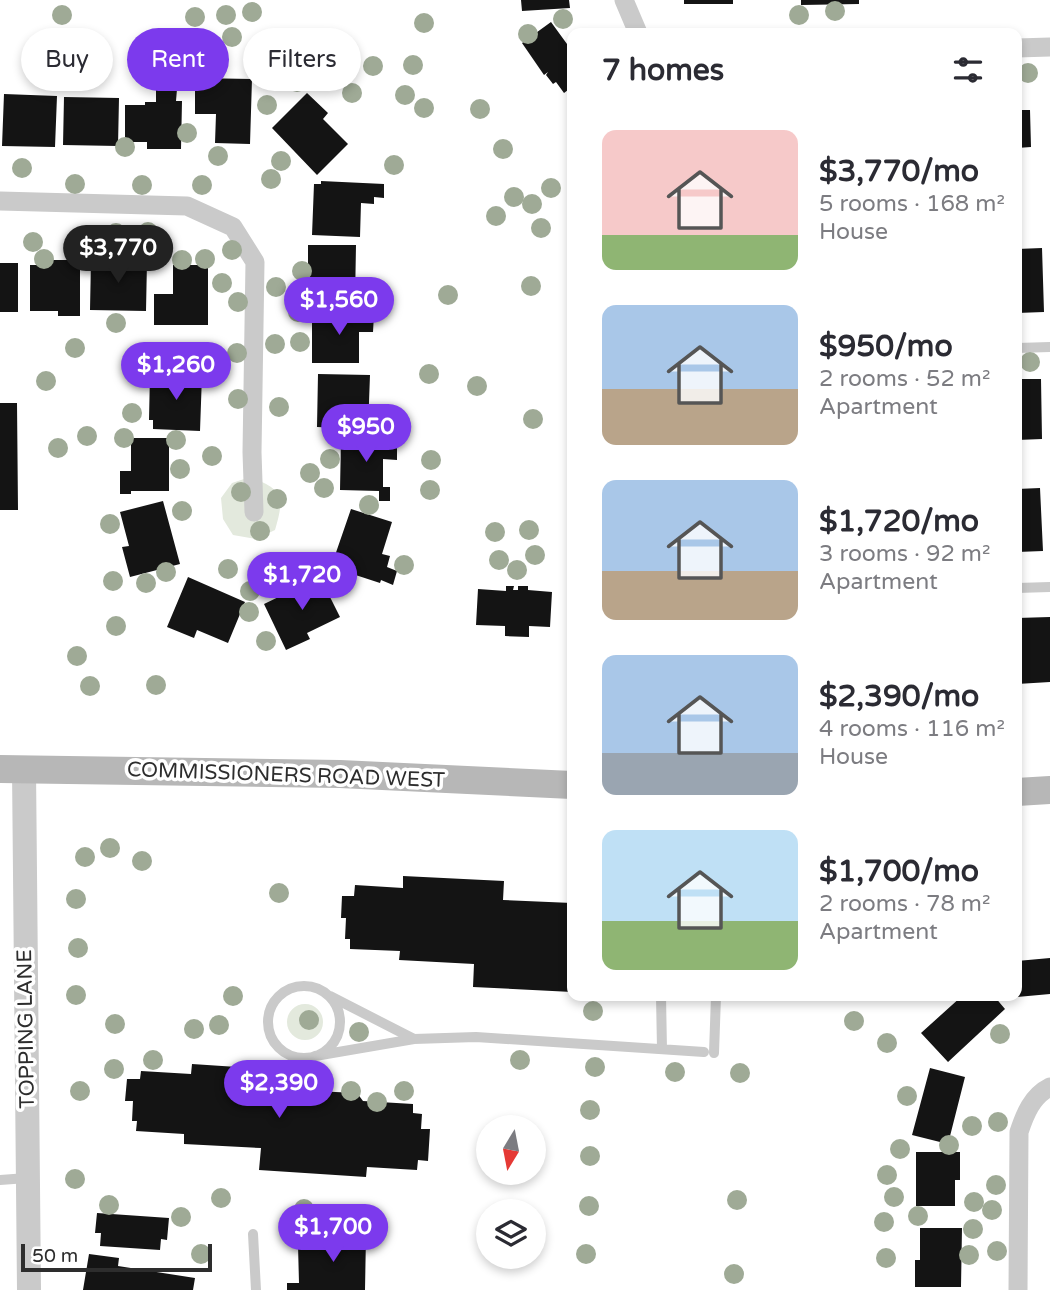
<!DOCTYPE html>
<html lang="en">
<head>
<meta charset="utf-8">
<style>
	:root { --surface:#fff; --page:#f2f2f3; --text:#2b2b33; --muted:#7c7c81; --accent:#7c3aed }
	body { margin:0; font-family:"Varela Round",sans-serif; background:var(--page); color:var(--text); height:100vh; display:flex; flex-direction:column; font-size:26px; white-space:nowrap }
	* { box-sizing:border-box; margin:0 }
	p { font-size:23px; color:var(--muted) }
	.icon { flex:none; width:38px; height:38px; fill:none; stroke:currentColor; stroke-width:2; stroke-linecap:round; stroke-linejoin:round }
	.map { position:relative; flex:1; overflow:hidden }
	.side { position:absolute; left:567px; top:28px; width:455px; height:973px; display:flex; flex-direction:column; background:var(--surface); border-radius:14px; box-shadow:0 4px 10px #0003 }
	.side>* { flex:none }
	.banner { position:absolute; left:21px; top:28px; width:441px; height:63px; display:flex; gap:14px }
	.needle { width:46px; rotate:190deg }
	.controls { position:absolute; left:476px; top:1115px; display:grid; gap:14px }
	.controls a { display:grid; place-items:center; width:70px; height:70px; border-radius:50%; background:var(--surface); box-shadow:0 4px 10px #0003; font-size:35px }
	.scale { position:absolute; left:21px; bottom:18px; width:191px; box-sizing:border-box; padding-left:7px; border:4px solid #2d2d2d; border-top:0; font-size:19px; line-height:24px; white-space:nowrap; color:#2d2d2d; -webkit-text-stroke:5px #fff; paint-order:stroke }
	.price { position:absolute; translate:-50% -60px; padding:0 16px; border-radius:24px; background:var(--accent); color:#fff; font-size:23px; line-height:46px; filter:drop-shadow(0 2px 4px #0008) }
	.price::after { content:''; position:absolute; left:50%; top:42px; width:21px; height:16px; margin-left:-10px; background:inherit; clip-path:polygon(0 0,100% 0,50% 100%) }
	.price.current { background:#222; color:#fff }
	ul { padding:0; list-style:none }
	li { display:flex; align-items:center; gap:21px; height:175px; padding:0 35px }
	li span { display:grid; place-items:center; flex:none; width:196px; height:140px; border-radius:14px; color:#555 }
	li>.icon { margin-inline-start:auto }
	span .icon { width:84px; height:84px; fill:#fffc; stroke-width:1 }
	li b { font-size:30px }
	h2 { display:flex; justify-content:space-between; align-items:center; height:84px; padding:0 35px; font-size:30px }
	.tag { padding:0 24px; border-radius:32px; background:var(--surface); box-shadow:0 4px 10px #0003; font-size:24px; line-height:63px }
	.tag.current { background:var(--accent); color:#fff }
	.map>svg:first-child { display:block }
	.green { fill:#e3e9dd }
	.building { fill:#141414 }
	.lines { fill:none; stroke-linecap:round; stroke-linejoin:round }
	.service { stroke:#cacaca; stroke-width:10 }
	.minor { stroke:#cacaca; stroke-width:19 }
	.tertiary { stroke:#cacaca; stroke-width:24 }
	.secondary { stroke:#b7b7b7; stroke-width:28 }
	.tree { fill:#9faa96 }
	.labels { text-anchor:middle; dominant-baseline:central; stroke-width:7; stroke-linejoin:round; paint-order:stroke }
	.street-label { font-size:21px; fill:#2d2d2d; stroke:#fff }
</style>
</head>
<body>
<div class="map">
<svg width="1050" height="1290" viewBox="0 0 1050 1290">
	<rect width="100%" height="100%" fill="#fff"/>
	<path class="green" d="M 250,477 C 283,490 285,496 275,530 L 256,539 L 233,535 L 223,519 L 221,498 L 232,483 Z
		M287 1022a18 18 0 1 1 36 0a18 18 0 1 1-36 0Z"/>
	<path class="building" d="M 521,0 L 569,0 L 570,8 L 522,11 Z
		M 684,0 L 733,0 L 733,4 L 684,4 Z
		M 801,0 L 859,0 L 859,4 L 801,5 Z
		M 551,22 L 567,44 L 572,41 L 572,87 L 564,93 L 556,82 L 553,84 L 546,75 L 548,72 L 544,75 L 522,43 Z
		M 195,78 L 252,79 L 250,144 L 215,143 L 216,114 L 195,114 Z
		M 156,89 L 177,89 L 176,101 L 182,101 L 181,149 L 147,149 L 147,142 L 125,142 L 125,105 L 145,105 L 145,102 L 156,102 Z
		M 307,93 L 328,113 L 323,119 L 348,144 L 317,175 L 272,128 Z
		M 4,94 L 57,96 L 55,147 L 2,146 Z
		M 64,97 L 119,98 L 118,146 L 63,145 Z
		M 1017,110 L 1030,110 L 1031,147 L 1017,148 Z
		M 321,181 L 384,184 L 384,198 L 374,197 L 374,204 L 361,203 L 360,237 L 312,235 L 314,184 L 321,184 Z
		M 308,245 L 356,245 L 355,301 L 316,301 L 316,281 L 308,280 Z
		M 1042,248 L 1044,312 L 1017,313 L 1017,249 Z
		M 91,259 L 147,261 L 146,311 L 90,310 Z
		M 52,260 L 80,260 L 80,316 L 58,316 L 58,311 L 30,311 L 30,265 L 51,265 Z
		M 0,263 L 18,263 L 18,312 L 0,312 Z
		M 173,265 L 208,265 L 208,325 L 154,325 L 154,294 L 173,294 Z
		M 312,314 L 374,314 L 373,332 L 359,332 L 359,363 L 312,363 Z
		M 150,373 L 202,375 L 200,431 L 153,429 L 153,420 L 149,420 Z
		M 318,374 L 370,375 L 368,429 L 317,427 Z
		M 1017,379 L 1041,379 L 1042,439 L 1017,440 Z
		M 0,403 L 17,403 L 18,510 L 0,510 Z
		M 131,438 L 169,438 L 169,491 L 131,491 L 131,494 L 120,494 L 120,471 L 131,471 Z
		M 341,438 L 397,438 L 397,460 L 383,459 L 383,487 L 390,487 L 390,501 L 379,501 L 379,491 L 340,490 Z
		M 1040,488 L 1043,551 L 1017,552 L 1017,489 Z
		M 163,501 L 180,564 L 130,577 L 122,547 L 129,546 L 120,512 Z
		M 351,509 L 392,522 L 382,554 L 390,556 L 387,567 L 397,571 L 393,585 L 381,580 L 380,583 L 331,567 Z
		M 188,577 L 245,602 L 228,643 L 197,630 L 194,638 L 167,627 Z
		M 320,577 L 340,617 L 307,633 L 310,639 L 286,650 L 264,604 Z
		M 506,586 L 514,586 L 513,590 L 518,590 L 518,586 L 528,586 L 528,590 L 552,592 L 550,627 L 529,626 L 529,637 L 505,636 L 505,626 L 476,625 L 478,589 L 506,591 Z
		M 1050,617 L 1050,682 L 1017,684 L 1017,618 Z
		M 403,876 L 504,881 L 503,900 L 572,903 L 572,992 L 473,987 L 474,964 L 399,960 L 400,951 L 350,949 L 350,939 L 345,939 L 346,918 L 341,918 L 342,896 L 354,896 L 355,885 L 403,888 Z
		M 1050,958 L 1050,994 L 1017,997 L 1017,961 Z
		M 962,996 L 994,996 L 1005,1009 L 948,1062 L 921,1033 Z
		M 268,1063 L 293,1065 L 292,1090 L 357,1093 L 363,1101 L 413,1104 L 413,1113 L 422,1114 L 421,1129 L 430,1129 L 428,1161 L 418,1160 L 417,1170 L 367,1167 L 366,1177 L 259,1170 L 261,1148 L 184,1144 L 184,1134 L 136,1131 L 137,1121 L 132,1121 L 133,1101 L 125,1101 L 127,1079 L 140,1079 L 141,1071 L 191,1074 L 192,1064 L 267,1069 Z
		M 930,1068 L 965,1077 L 948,1144 L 912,1135 Z
		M 916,1152 L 960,1152 L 960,1180 L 955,1180 L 955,1206 L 916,1206 Z
		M 97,1213 L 169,1218 L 167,1240 L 161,1239 L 160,1250 L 100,1246 L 101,1233 L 95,1233 Z
		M 920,1228 L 962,1228 L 961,1287 L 915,1287 L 915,1260 L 920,1260 Z
		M 325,1234 L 366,1235 L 365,1290 L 287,1290 L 287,1283 L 299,1283 L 298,1245 L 324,1245 Z
		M 89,1254 L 119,1258 L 118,1266 L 195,1278 L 193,1290 L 83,1290 Z"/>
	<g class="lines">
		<path class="service" d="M 1017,348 L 1050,347
			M 1017,588 L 1050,587
			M268 1022a36 36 0 1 1 72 0a36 36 0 1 1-72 0Z
			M 330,996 L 414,1039
			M 661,996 L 662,1049
			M 714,1053 L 716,996
			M 315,1056 L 414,1039 L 476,1037 L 704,1052
			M 0,1180 L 27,1178
			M 253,1234 L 256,1290"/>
		<path class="minor" d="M 624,0 L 638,33
			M 1017,48 L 1050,47
			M 0,201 L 187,206 L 233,227 L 255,262 L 252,452 L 254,512
			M 1018,1290 L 1019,1132 C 1025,1114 1032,1096 1050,1087"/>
		<path class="tertiary" d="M 24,769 L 29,1290"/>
		<path class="secondary" d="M 0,769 L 340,774 L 572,785
			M 1017,792 L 1050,790"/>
	</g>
	<g class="tree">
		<circle cx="835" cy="11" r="10"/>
		<circle cx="252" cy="12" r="10"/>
		<circle cx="62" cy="15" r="10"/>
		<circle cx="226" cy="15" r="10"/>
		<circle cx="799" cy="15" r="10"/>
		<circle cx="195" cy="17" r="10"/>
		<circle cx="563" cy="19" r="10"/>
		<circle cx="424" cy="23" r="10"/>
		<circle cx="528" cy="34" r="10"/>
		<circle cx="232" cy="37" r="10"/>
		<circle cx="47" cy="44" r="10"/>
		<circle cx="181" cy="47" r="10"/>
		<circle cx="312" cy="47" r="10"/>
		<circle cx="72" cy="56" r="10"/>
		<circle cx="413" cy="65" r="10"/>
		<circle cx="373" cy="66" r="10"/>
		<circle cx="257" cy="70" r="10"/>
		<circle cx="1028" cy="73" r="10"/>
		<circle cx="205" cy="75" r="10"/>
		<circle cx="74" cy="80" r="10"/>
		<circle cx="297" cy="82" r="10"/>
		<circle cx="352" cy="93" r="10"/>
		<circle cx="405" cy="95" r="10"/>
		<circle cx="267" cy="105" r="10"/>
		<circle cx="424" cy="108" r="10"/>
		<circle cx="480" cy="109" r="10"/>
		<circle cx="187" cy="133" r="10"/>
		<circle cx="125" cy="147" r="10"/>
		<circle cx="503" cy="149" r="10"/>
		<circle cx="218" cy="156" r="10"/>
		<circle cx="281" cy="161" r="10"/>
		<circle cx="394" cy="165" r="10"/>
		<circle cx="22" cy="168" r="10"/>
		<circle cx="271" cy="179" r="10"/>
		<circle cx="75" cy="184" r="10"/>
		<circle cx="142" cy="185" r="10"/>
		<circle cx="202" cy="185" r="10"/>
		<circle cx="551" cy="188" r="10"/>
		<circle cx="514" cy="197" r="10"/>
		<circle cx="532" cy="204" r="10"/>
		<circle cx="496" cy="216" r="10"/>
		<circle cx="541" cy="228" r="10"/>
		<circle cx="148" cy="232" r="10"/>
		<circle cx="116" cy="233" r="10"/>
		<circle cx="33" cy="242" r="10"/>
		<circle cx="94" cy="242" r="10"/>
		<circle cx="232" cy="250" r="10"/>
		<circle cx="44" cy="259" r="10"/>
		<circle cx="205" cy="259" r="10"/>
		<circle cx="182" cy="260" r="10"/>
		<circle cx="302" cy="271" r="10"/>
		<circle cx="222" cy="283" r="10"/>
		<circle cx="531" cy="286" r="10"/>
		<circle cx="276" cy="287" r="10"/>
		<circle cx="448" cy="295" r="10"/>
		<circle cx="238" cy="302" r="10"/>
		<circle cx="298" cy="312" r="10"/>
		<circle cx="116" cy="323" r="10"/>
		<circle cx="300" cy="342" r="10"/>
		<circle cx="275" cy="344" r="10"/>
		<circle cx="75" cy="348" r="10"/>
		<circle cx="237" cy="353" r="10"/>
		<circle cx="143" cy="360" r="10"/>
		<circle cx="1030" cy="362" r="10"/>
		<circle cx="429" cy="374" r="10"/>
		<circle cx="46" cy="381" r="10"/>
		<circle cx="477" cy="386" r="10"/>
		<circle cx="238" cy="399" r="10"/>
		<circle cx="279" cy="407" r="10"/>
		<circle cx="132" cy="413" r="10"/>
		<circle cx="533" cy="419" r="10"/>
		<circle cx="87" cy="436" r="10"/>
		<circle cx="124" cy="438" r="10"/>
		<circle cx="176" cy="440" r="10"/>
		<circle cx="58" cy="448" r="10"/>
		<circle cx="212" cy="456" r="10"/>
		<circle cx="330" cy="459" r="10"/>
		<circle cx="431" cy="460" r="10"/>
		<circle cx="180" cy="469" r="10"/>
		<circle cx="310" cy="473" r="10"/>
		<circle cx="324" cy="488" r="10"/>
		<circle cx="430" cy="490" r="10"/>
		<circle cx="241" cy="492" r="10"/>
		<circle cx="277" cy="499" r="10"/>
		<circle cx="369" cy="505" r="10"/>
		<circle cx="182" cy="511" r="10"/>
		<circle cx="110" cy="524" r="10"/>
		<circle cx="529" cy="530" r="10"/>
		<circle cx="260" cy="531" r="10"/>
		<circle cx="495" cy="532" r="10"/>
		<circle cx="535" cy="555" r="10"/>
		<circle cx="499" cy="560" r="10"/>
		<circle cx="404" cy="565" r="10"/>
		<circle cx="304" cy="566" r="10"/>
		<circle cx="228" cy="569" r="10"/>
		<circle cx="517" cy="570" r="10"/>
		<circle cx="166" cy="572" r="10"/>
		<circle cx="113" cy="581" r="10"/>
		<circle cx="146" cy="583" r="10"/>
		<circle cx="250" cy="591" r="10"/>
		<circle cx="249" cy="612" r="10"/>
		<circle cx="116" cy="626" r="10"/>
		<circle cx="266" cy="641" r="10"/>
		<circle cx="77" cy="656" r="10"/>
		<circle cx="156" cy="685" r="10"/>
		<circle cx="90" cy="686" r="10"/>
		<circle cx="110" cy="848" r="10"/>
		<circle cx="85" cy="857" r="10"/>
		<circle cx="142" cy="861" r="10"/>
		<circle cx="279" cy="893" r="10"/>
		<circle cx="76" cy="899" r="10"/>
		<circle cx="78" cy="948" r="10"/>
		<circle cx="76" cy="995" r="10"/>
		<circle cx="233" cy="996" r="10"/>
		<circle cx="593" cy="1011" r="10"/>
		<circle cx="309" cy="1020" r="10"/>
		<circle cx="854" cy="1021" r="10"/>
		<circle cx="115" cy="1024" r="10"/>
		<circle cx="219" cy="1025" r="10"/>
		<circle cx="194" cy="1029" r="10"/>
		<circle cx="359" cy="1032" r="10"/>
		<circle cx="1000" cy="1034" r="10"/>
		<circle cx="887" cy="1043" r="10"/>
		<circle cx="153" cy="1060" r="10"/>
		<circle cx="520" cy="1060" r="10"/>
		<circle cx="595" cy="1067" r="10"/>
		<circle cx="114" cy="1069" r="10"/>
		<circle cx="675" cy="1072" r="10"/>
		<circle cx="740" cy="1073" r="10"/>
		<circle cx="292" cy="1085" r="10"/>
		<circle cx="317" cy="1087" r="10"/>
		<circle cx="80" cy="1091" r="10"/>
		<circle cx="351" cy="1091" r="10"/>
		<circle cx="404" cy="1091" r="10"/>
		<circle cx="907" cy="1096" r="10"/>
		<circle cx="377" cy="1102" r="10"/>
		<circle cx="590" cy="1110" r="10"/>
		<circle cx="998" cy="1122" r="10"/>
		<circle cx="972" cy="1126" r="10"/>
		<circle cx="949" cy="1145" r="10"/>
		<circle cx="900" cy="1149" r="10"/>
		<circle cx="590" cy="1156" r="10"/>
		<circle cx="887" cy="1175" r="10"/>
		<circle cx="75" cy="1179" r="10"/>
		<circle cx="996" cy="1185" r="10"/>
		<circle cx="894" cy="1197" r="10"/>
		<circle cx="221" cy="1198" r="10"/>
		<circle cx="737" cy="1200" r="10"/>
		<circle cx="974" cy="1202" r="10"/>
		<circle cx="109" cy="1205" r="10"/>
		<circle cx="589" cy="1206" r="10"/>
		<circle cx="304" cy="1209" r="10"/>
		<circle cx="992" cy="1210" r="10"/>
		<circle cx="918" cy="1216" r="10"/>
		<circle cx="181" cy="1217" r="10"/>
		<circle cx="884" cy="1222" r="10"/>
		<circle cx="361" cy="1225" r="10"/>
		<circle cx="973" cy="1229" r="10"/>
		<circle cx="997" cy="1251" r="10"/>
		<circle cx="201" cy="1254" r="10"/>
		<circle cx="586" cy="1254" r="10"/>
		<circle cx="969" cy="1255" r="10"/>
		<circle cx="886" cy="1258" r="10"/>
		<circle cx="734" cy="1274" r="10"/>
	</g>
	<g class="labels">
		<g class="street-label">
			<text transform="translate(286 775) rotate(2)">COMMISSIONERS ROAD WEST</text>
			<text transform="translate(26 1029) rotate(-91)">TOPPING LANE</text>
		</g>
	</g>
</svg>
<div class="controls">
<a><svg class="needle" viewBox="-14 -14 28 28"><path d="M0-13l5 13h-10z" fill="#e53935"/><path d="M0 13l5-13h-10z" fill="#7c7c81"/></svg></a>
<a><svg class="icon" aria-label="layers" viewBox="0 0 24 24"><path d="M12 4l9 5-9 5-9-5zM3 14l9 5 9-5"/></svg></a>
</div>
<div class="scale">50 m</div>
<b class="price current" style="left:118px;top:285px">$3,770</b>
<b class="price" style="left:339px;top:337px">$1,560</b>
<b class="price" style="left:176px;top:402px">$1,260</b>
<b class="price" style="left:366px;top:464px">$950</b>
<b class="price" style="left:302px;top:612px">$1,720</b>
<b class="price" style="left:279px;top:1120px">$2,390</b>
<b class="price" style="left:333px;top:1264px">$1,700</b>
<div class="banner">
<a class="tag">Buy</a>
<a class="tag current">Rent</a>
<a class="tag">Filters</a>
</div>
<section class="side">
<h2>7 homes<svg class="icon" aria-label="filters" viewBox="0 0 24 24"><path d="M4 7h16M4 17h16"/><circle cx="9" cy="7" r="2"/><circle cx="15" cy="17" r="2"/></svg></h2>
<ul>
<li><span style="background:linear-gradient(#f6c9c9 75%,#8fb573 0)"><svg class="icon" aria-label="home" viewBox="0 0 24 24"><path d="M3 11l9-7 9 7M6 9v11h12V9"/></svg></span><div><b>$3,770/mo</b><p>5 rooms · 168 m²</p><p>House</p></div></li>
<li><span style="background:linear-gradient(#a9c7e8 60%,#b9a48a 0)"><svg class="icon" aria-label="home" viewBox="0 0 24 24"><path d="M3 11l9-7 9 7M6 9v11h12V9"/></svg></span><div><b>$950/mo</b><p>2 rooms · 52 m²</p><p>Apartment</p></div></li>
<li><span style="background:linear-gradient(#a9c7e8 65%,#b9a48a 0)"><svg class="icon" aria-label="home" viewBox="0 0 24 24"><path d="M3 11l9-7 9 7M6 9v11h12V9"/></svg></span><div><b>$1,720/mo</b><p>3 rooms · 92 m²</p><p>Apartment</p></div></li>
<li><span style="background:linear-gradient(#a9c7e8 70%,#9aa5b1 0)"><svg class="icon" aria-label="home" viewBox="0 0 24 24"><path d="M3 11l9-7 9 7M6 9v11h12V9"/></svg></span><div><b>$2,390/mo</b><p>4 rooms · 116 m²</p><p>House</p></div></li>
<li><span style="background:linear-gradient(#bfe0f5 65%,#8fb573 0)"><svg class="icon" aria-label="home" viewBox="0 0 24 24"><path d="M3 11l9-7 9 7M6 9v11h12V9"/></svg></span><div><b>$1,700/mo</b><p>2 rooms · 78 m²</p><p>Apartment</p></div></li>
</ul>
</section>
</div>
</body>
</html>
